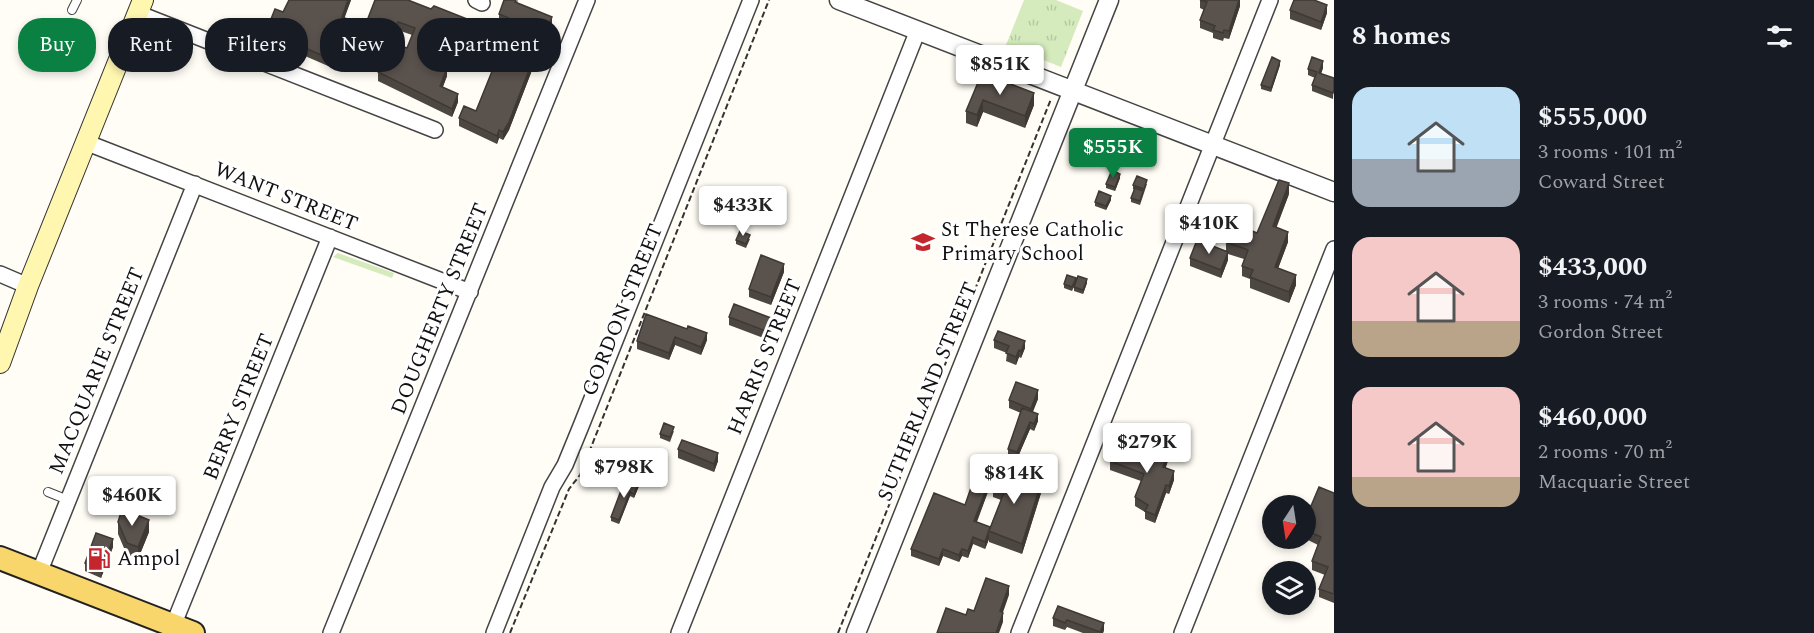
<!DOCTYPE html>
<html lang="en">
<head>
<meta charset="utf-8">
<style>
	:root { --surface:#171b24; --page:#20242c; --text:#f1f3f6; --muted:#9ea1a6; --accent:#0b8043 }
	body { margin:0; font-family:Spectral,serif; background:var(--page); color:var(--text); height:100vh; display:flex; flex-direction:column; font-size:22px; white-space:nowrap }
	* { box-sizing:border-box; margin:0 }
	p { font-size:20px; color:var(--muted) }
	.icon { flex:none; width:33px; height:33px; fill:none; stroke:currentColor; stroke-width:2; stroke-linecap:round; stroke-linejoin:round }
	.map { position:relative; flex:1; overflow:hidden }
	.details { display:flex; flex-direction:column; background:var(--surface); width:480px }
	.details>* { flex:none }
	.top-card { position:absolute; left:18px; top:18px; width:570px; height:54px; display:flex; gap:12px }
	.needle { width:39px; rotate:192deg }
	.fabs { position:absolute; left:1262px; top:495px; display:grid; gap:12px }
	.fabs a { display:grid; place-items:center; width:54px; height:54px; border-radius:50%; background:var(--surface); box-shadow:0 3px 9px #0003; font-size:30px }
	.price { position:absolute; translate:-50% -51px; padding:0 14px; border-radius:6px; background:#fff; color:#222; font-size:20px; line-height:39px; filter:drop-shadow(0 2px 3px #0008) }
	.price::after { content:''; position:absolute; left:50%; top:36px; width:18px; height:14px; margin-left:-9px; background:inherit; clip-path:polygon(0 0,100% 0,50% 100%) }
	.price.selected { background:var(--accent); color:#fff }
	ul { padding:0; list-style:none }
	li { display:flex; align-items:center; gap:18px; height:150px; padding:0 18px }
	li span { display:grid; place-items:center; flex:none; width:168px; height:120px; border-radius:18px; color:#555 }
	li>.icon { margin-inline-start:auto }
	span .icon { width:72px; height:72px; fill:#fffc; stroke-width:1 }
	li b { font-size:26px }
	h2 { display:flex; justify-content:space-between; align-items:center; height:72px; padding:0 18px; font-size:26px }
	.tag { padding:0 21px; border-radius:24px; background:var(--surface); box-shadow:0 3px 9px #0003; font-size:21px; line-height:54px }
	.tag.selected { background:var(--accent); color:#fff }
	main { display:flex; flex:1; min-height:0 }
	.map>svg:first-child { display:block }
	.grass { fill:#d5ebbd }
	.park { fill:url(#park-tufts) }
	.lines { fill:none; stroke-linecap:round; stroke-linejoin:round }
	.service-casing { stroke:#444; stroke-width:10 }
	.minor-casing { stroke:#444; stroke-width:18 }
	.tertiary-casing { stroke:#444; stroke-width:21 }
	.secondary-casing { stroke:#333; stroke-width:22 }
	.primary-casing { stroke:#222; stroke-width:26 }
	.path { stroke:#333; stroke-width:2; stroke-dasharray:6 3; stroke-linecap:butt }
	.service { stroke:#fff; stroke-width:8 }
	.minor { stroke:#fff; stroke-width:15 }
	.tertiary { stroke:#fff; stroke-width:18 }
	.secondary { stroke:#fff6b0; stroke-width:20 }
	.primary { stroke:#f9d66b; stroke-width:22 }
	.wall { fill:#4d4742; fill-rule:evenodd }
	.shaded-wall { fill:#3f3936 }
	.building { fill:#5a524d; stroke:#3f3936; stroke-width:1.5 }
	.labels { text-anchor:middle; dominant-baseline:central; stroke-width:6; stroke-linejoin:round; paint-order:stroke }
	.street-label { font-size:21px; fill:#111; stroke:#fff }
	.poi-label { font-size:21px; fill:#111; stroke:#fff; text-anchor:start }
</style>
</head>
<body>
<main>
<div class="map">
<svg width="1334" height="633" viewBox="0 0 1334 633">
	<defs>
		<pattern id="park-tufts" width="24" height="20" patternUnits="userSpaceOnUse" patternTransform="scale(1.5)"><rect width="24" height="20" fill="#d5ebbd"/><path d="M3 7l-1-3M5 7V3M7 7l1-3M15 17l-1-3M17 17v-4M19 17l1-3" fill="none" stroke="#b6c8a1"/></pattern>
	</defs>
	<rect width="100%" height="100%" fill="#fffdf5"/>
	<path class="grass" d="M 338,253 L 394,273 L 392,278 L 333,257 Z"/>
	<path class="park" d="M 1024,0 L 1056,0 L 1083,11 L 1061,67 L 1006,45 Z"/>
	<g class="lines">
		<g class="service-casing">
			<path id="service" d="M 72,10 L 77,0
				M 48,492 L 68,500"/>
		</g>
		<g class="minor-casing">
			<path id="minor" d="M 476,0 L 482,3
				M 137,13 L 435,130
				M 85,142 L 470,292
				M 0,274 L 28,286
				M 39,573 L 195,184
				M 173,626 L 330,237
				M 331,633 L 587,0
				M 494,633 L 552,487 L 565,465 L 581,426 L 751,0
				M 679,633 L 918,30
				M 1019,633 L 1270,0
				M 1182,633 L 1334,249"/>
		</g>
		<g class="tertiary-casing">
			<path id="tertiary" d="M 839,0 L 1334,192
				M 856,633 L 1109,0"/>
		</g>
		<g class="secondary-casing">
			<path id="secondary" d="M 0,363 L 28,286 L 143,0"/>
		</g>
		<g class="primary-casing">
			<path id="primary" d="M 0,558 L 193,633"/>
		</g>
		<path class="path" d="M 510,633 L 569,489 L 580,475 L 769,0
			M 838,633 L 1051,99"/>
		<use href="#service" class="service"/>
		<use href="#minor" class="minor"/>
		<use href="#tertiary" class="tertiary"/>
		<use href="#secondary" class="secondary"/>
		<use href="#primary" class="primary"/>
	</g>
	<path class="wall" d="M 289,0 L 351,0 L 344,18 L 365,26 L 375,0 L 540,56 L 536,66 L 534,65 L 509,130 L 503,140 L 499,138 L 497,144 L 459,126 L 459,118 L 476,111 L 500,51 L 485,45 L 477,66 L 440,52 L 436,63 L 447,76 L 442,88 L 458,102 L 452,117 L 378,81 L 378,72 L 385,54 L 354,43 L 342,72 L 275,43 L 275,40 L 267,37 L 267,29 L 283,12 ZM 398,30 L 412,35 L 407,48 L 393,43 Z
		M 518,0 L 517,3 L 552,24 L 545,40 L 499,21 L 499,14 Z
		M 1200,0 L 1240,0 L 1240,6 L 1229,39 L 1224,38 L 1223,41 L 1213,38 L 1213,33 L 1200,28 L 1200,20 L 1204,10 L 1200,8 Z
		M 1290,10 L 1327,13 L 1321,30 L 1290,19 Z
		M 1280,65 L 1271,92 L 1261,89 L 1261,85 Z
		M 1323,68 L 1321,74 L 1334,78 L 1333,99 L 1312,91 L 1312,85 L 1315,78 L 1308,75 L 1308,69 Z
		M 982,73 L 1034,105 L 1025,128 L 983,112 L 977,127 L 966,123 L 966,111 Z
		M 1120,178 L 1115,191 L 1106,188 L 1106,184 Z
		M 1147,184 L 1140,205 L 1131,202 L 1131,198 L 1134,190 L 1133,189 L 1133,185 Z
		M 1289,194 L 1276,227 L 1288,242 L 1278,268 L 1296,285 L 1289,303 L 1250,288 L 1250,279 L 1242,276 L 1242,266 L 1244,259 L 1228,254 L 1228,260 L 1221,278 L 1190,266 L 1190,258 L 1226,251 L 1226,242 L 1257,233 Z
		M 1111,200 L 1106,210 L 1095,206 L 1095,202 Z
		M 750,239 L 746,248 L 736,244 L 736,240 Z
		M 784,272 L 771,305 L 749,297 L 749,289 Z
		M 1076,282 L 1087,283 L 1083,294 L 1074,291 L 1074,287 L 1072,291 L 1064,288 L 1064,284 Z
		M 646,314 L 707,340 L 701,355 L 675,345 L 669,360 L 637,349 L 637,341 Z
		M 729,317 L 771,326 L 766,339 L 729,325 Z
		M 994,340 L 1025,348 L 1021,358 L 1019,357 L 1016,365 L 1006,361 L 1007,353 L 994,348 Z
		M 1038,399 L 1032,412 L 1038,421 L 1034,431 L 1030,429 L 1017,459 L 1008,456 L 1008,449 L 1021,413 L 1009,408 L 1009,400 Z
		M 674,431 L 670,442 L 660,438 L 660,434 Z
		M 678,449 L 718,461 L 714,472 L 678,458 Z
		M 1153,458 L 1169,458 L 1165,468 L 1174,480 L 1169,494 L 1166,493 L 1155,523 L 1145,519 L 1145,512 L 1135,506 L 1135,497 L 1141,481 L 1110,470 L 1110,461 Z
		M 639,486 L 634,498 L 630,496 L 619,524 L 611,521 L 611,517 L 626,489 Z
		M 993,486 L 1041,493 L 1022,554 L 989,542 L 989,539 L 985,549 L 973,544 L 968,558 L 962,556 L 959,562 L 943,556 L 939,566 L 911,556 L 911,549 L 965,505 L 989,489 L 977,522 L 990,527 L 1001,500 L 993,497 Z
		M 1334,493 L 1334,603 L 1319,597 L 1319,589 L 1325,575 L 1312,570 L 1312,561 L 1318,545 L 1304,538 L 1305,506 L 1311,506 Z
		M 118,522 L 149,532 L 138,559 L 127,555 L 118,534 Z
		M 113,547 L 101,578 L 85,571 L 85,563 Z
		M 1053,618 L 1104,623 L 1104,630 L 1103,633 L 1083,633 L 1067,627 L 1065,630 L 1053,626 Z"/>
	<path class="shaded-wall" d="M 348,0 L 351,0 L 342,25 L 342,17 Z
		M 1239,0 L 1240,0 L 1240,6 L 1229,39 L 1229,31 Z
		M 1327,5 L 1327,13 L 1321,30 L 1321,22 Z
		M 552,17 L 552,24 L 545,40 L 545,33 Z
		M 398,22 L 398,30 L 388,55 L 388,47 Z
		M 354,34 L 354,43 L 342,72 L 342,64 Z
		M 485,37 L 485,45 L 477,66 L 477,58 Z
		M 440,44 L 440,52 L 433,71 L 433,62 Z
		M 540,48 L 540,56 L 536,66 L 536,58 Z
		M 534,57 L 534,65 L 509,130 L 503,140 L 503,132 Z
		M 1280,61 L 1280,65 L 1271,92 L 1271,88 Z
		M 1323,61 L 1323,68 L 1319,79 L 1319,73 Z
		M 447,68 L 447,76 L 440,95 L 440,86 Z
		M 1034,93 L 1034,105 L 1025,128 L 1025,116 Z
		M 458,94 L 458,102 L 452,117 L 452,109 Z
		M 983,100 L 983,112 L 977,127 L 977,115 Z
		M 499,130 L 499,138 L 497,144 L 497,136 Z
		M 1120,174 L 1120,178 L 1115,191 L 1115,187 Z
		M 1289,183 L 1289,194 L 1273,237 L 1273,226 Z
		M 1111,196 L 1111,200 L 1106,210 L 1106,206 Z
		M 1288,232 L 1288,242 L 1275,277 L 1275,267 Z
		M 1228,252 L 1228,260 L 1221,278 L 1221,270 Z
		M 784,264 L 784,272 L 771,305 L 771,297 Z
		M 1296,275 L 1296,285 L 1289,303 L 1289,292 Z
		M 1087,279 L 1087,283 L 1083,294 L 1083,290 Z
		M 771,318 L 771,326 L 766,339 L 766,331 Z
		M 707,333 L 707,340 L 701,355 L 701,347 Z
		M 675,337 L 675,345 L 669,360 L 669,353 Z
		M 1025,341 L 1025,348 L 1021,358 L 1021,351 Z
		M 1019,350 L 1019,357 L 1016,365 L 1016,357 Z
		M 1038,390 L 1038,399 L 1031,417 L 1031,409 Z
		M 1038,414 L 1038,421 L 1034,431 L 1034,424 Z
		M 1030,422 L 1030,429 L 1017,459 L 1017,452 Z
		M 1169,449 L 1169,458 L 1163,476 L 1163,467 Z
		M 718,453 L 718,461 L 714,472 L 714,464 Z
		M 1174,471 L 1174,480 L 1169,494 L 1169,486 Z
		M 639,482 L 639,486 L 634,498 L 634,494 Z
		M 989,482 L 989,489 L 974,528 L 974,521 Z
		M 1041,483 L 1041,493 L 1022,554 L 1022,544 Z
		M 1166,485 L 1166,493 L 1155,523 L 1155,515 Z
		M 630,492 L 630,496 L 619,524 L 619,520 Z
		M 149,520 L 149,532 L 138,559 L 138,547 Z
		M 989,532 L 989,539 L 985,549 L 985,542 Z
		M 973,537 L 973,544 L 968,558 L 968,551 Z
		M 113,539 L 113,547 L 101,578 L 101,570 Z
		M 943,549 L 943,556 L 939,566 L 939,559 Z
		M 962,549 L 962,556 L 959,562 L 959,555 Z
		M 1009,586 L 1009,595 L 1000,621 L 1000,611 Z
		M 1003,613 L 1003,622 L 999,633 L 996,633 Z
		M 1104,623 L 1104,630 L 1103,633 L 1100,633 Z"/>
	<path class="building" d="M 289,0 L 348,0 L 342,17 L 365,26 L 375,0 L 408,0 L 431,9 L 434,6 L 540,48 L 536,58 L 534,57 L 509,122 L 503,132 L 499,130 L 497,136 L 459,118 L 464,106 L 476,111 L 503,44 L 485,37 L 477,58 L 440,44 L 433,62 L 447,68 L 440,86 L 458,94 L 452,109 L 378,72 L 390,42 L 407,48 L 415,28 L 398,22 L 388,47 L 354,34 L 342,64 L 275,35 L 276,32 L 267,29 L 275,9 L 283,12 Z
		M 504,0 L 516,0 L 515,2 L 552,17 L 545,33 L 499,14 Z
		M 1200,0 L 1239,0 L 1229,31 L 1224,30 L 1223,33 L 1213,30 L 1215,26 L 1200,20 L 1207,2 Z
		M 1294,0 L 1314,0 L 1327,5 L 1321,22 L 1290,10 Z
		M 1272,57 L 1280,61 L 1271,88 L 1261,85 Z
		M 1312,57 L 1323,61 L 1319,73 L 1334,78 L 1334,89 L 1333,93 L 1312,85 L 1317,72 L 1308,69 Z
		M 982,73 L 1034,93 L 1025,116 L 983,100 L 977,115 L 966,111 Z
		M 1112,170 L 1120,174 L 1115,187 L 1106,184 Z
		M 1137,176 L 1147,180 L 1144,189 L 1133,185 Z
		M 1279,180 L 1289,183 L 1273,226 L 1288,232 L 1275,267 L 1296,275 L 1289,292 L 1250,277 L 1253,270 L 1242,266 L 1248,250 L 1226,242 L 1233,223 L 1257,233 Z
		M 1135,188 L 1143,191 L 1140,201 L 1131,198 Z
		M 1099,191 L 1111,196 L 1106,206 L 1095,202 Z
		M 740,231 L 750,235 L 746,244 L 736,240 Z
		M 1197,240 L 1228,252 L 1221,270 L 1190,258 Z
		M 761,255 L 784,264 L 771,297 L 749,289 Z
		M 1067,275 L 1076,278 L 1072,287 L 1064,284 Z
		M 1078,276 L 1087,279 L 1083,290 L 1074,287 Z
		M 734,304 L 771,318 L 766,331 L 729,317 Z
		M 646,314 L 687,329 L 688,326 L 707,333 L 701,347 L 675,337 L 669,353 L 637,341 Z
		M 998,331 L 1025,341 L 1021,351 L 1019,350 L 1016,357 L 1006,353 L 1009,346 L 994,340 Z
		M 1016,382 L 1038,390 L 1031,409 L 1009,400 Z
		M 1022,408 L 1038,414 L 1034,424 L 1030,422 L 1017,452 L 1008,449 Z
		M 664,423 L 674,427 L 670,437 L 660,434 Z
		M 682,440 L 718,453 L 714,464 L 678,449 Z
		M 1117,444 L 1153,458 L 1158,445 L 1169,449 L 1163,467 L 1174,471 L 1169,486 L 1166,485 L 1155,515 L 1145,511 L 1148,505 L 1135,497 L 1144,474 L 1110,461 Z
		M 1000,467 L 1041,483 L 1022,544 L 989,531 L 1005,490 L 993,486 Z
		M 975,476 L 989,482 L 974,521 L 990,527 L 985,542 L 973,537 L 968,551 L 962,549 L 959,555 L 943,549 L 939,559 L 911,549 L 934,493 L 965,505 Z
		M 630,479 L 639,482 L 634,494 L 630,492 L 619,520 L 611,517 L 622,488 L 626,489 Z
		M 1319,487 L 1334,493 L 1334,594 L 1319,589 L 1328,567 L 1312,561 L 1321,537 L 1305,530 L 1305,506 L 1294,506 L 1296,500 L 1311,506 Z
		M 122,509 L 149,520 L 138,547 L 127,543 L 118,522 Z
		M 96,533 L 113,539 L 101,570 L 85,563 Z
		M 986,578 L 1009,586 L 1000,611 L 1003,613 L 996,633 L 937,633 L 946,608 L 966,615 L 968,609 L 974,611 Z
		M 1058,606 L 1104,623 L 1100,632 L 1067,620 L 1065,623 L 1053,618 Z"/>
	<defs>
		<g id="school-bare" transform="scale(1.8)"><path d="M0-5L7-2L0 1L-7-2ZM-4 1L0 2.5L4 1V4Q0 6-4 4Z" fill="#c4262e" stroke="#fff" stroke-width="2.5" paint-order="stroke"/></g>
		<g id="fuel-bare" transform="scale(1.8)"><path d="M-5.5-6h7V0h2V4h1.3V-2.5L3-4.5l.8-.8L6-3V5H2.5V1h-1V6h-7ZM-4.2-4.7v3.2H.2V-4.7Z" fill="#c4262e" stroke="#fff" stroke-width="2.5" paint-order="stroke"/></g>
	</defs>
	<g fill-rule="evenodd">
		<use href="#school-bare" x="923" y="242"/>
		<use href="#fuel-bare" x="99" y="559"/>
	</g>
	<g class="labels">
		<g class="street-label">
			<text transform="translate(286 197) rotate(22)">WANT STREET</text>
			<text transform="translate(440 309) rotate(-68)">DOUGHERTY STREET</text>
			<text transform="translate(623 310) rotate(-68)">GORDON STREET</text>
			<text transform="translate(765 357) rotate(-68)">HARRIS STREET</text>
			<text transform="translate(97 371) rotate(-68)">MACQUARIE STREET</text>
			<text transform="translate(928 392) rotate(-68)">SUTHERLAND STREET</text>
			<text transform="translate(239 407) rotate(-68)">BERRY STREET</text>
		</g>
		<g class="poi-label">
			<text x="941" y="230">St Therese Catholic<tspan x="941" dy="24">Primary School</tspan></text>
			<text x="117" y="559">Ampol</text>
		</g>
	</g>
</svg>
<div class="fabs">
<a><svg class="needle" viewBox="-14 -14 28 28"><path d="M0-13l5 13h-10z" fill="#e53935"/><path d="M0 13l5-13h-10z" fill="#9ea1a6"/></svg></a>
<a><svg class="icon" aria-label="layers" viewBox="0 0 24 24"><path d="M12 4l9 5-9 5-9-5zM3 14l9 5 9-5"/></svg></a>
</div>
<b class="price" style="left:1000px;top:96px">$851K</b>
<b class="price selected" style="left:1113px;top:179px">$555K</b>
<b class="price" style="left:743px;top:237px">$433K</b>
<b class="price" style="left:1209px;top:255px">$410K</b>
<b class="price" style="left:1147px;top:474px">$279K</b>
<b class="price" style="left:624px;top:499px">$798K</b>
<b class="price" style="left:1014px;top:505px">$814K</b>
<b class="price" style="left:132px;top:527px">$460K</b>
<div class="top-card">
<a class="tag selected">Buy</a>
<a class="tag">Rent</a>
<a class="tag">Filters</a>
<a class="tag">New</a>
<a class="tag">Apartment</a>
</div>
</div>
<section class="details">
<h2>8 homes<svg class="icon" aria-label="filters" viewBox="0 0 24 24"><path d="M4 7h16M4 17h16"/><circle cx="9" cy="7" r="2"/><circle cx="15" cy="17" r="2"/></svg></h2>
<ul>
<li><span style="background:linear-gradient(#bfe0f5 60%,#9aa5b1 0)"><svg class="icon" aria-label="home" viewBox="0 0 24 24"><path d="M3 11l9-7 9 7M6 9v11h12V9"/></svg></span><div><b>$555,000</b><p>3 rooms · 101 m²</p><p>Coward Street</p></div></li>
<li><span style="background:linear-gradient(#f6c9c9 70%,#b9a48a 0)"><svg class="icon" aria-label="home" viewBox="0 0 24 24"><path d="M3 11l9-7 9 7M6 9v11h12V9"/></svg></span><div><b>$433,000</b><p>3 rooms · 74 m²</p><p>Gordon Street</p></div></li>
<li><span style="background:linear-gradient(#f6c9c9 75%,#b9a48a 0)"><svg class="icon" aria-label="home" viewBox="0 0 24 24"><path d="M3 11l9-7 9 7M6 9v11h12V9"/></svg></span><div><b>$460,000</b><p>2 rooms · 70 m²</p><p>Macquarie Street</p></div></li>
</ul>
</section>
</main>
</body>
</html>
